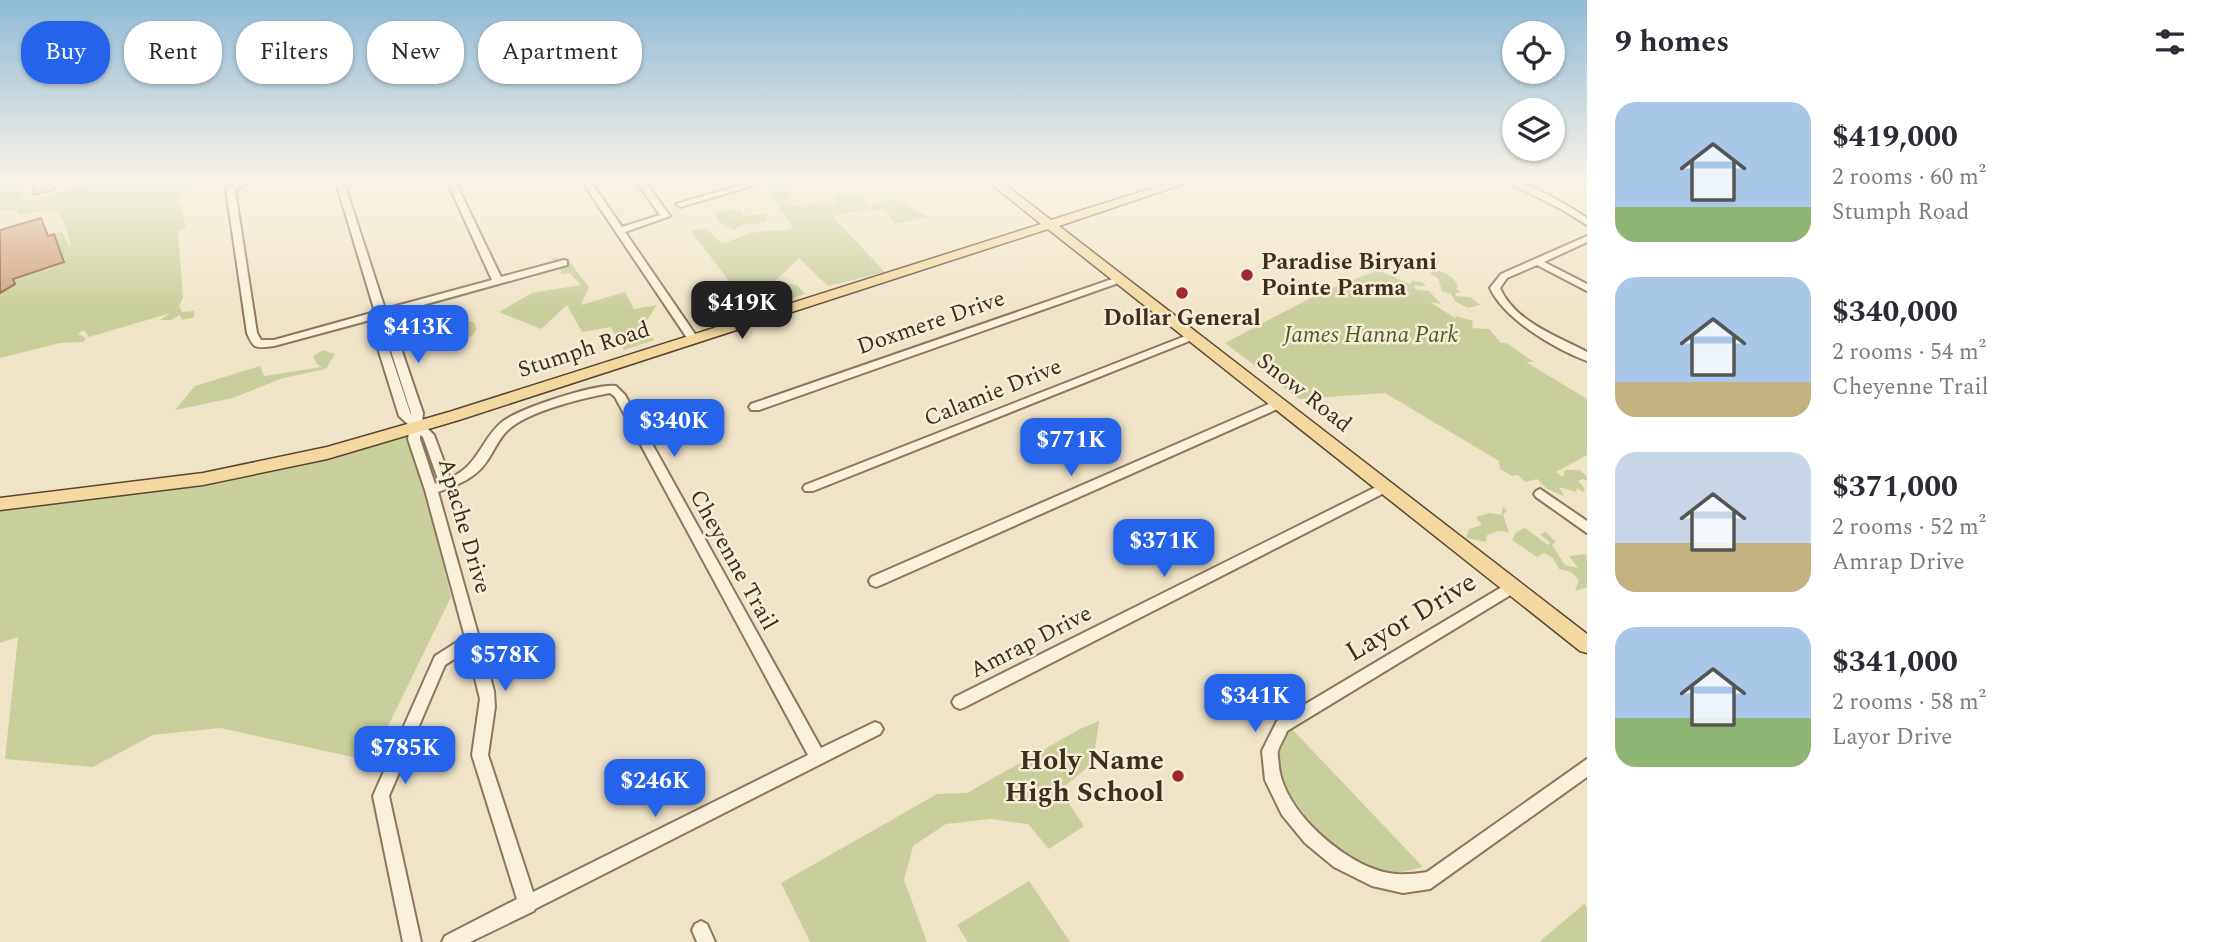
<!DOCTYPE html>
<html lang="en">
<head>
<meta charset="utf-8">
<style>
	:root { --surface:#fff; --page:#f2f2f3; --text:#2b2b33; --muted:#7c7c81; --accent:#2563eb }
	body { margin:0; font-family:Spectral,serif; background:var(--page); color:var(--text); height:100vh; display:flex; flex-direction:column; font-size:26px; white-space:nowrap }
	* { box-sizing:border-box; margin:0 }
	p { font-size:23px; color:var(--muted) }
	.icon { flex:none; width:38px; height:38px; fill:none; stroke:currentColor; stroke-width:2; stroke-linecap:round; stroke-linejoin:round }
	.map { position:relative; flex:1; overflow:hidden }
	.details { display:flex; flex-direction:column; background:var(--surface); width:630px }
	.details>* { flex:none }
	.banner { position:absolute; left:21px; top:21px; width:665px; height:63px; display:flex; gap:14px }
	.controls { position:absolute; left:1502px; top:21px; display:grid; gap:14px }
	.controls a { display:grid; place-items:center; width:63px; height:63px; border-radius:50%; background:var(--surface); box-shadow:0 2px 5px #0004; font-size:35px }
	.price { position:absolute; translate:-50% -60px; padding:0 16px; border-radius:14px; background:var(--accent); color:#fff; font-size:23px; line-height:46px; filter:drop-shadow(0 2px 4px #0008) }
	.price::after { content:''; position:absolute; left:50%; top:42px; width:21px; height:16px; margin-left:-10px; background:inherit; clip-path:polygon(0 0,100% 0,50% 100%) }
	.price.active { background:#222; color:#fff }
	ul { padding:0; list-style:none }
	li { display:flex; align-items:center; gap:21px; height:175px; padding:0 28px }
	li span { display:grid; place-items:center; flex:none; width:196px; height:140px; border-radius:21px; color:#555 }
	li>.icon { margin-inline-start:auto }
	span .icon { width:84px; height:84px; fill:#fffc; stroke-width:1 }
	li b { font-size:30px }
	h2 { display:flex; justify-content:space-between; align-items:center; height:84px; padding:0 28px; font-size:30px }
	.chip { padding:0 24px; border-radius:28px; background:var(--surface); box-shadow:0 2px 5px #0004; font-size:24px; line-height:63px }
	.chip.active { background:var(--accent); color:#fff }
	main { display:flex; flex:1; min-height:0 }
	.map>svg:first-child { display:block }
	.green { fill:#c9cf9b }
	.building { fill:#cf9f7d; stroke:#8d5f41; stroke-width:2 }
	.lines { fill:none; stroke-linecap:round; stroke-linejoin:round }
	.minor-casing { stroke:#8d765c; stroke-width:4 }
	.major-casing { stroke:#5b4430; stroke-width:3 }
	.minor { fill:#faf1dc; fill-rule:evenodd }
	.major { fill:#f3d9a0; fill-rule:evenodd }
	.poi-dot { fill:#9e2a2b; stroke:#f7eed8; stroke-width:2.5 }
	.labels { text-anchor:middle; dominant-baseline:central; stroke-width:5; stroke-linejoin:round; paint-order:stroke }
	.poi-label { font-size:23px; font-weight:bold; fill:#3d2e20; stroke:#f7eed8; text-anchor:start }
	.street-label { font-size:23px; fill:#3d2e20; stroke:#f7eed8 }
	.park-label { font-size:23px; font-style:italic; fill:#4d5a26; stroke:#f7eed8 }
	.near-street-label { font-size:28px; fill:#3d2e20; stroke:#f7eed8 }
	.near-poi-label { font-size:28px; font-weight:bold; fill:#3d2e20; stroke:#f7eed8; text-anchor:end }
</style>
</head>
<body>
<main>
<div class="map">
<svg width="1587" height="942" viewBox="0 0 1587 942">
	<rect width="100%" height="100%" fill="#f0e4c8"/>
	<path class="green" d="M 9,179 L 24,179 L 21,199 L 25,200 L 116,179 L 207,179 L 178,194 L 186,227 L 178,231 L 183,298 L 179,306 L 182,312 L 194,311 L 194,317 L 182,320 L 180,315 L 171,320 L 160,320 L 171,313 L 89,337 L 84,330 L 78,334 L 86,338 L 83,342 L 60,343 L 0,358 L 0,293 L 15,284 L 13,279 L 46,268 L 47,270 L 64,263 L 54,234 L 62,232 L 70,247 L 71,245 C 59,206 61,208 19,215 L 16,209 L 0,211 L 2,184 Z
		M 778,179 L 796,179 L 788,198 L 793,207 L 826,201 L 836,206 L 835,195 L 861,194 L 869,205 L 895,199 L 928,217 L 895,224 L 885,210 L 851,212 L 833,217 L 885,272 L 828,286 L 799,258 L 773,283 L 797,285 L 805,294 L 752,311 L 691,231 L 706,228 L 722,244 L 753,232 L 793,229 L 763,183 Z
		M 729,209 L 740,211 L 743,216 L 766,214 L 767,221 L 753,225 L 747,223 L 733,230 L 718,221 L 715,214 Z
		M 550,257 L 569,261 L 589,287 L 581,305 L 625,292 L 634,309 L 657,305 L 645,323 L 654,340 L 624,350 L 611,327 L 582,332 L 567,305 L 541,329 L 499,312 L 532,293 L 581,285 L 570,273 L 561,274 L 560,266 Z
		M 1378,270 L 1410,284 L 1412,281 L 1422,282 L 1426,286 L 1413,286 L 1417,290 L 1429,291 L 1441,304 L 1430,302 L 1455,318 L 1456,316 L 1473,321 L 1472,328 L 1489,329 L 1501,343 L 1506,343 L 1534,362 L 1526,362 L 1587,399 L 1587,455 L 1556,472 L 1563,477 L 1565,470 L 1580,470 L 1587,477 L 1587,481 L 1583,479 L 1578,481 L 1585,489 L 1583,492 L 1577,488 L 1576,492 L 1559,487 L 1564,496 L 1547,489 L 1537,479 L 1525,482 L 1518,475 L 1512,476 L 1500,469 L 1499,461 L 1385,393 L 1299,399 L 1225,343 L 1320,293 Z
		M 1434,270 C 1445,271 1454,277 1458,286 L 1456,289 L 1461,292 L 1455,293 L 1456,296 L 1470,297 L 1480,305 L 1468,308 L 1456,302 L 1451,294 L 1442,291 L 1438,278 L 1430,274 Z
		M 469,322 L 474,322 L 477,329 L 473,335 L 464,340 L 458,338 L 445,343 L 439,339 L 428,339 L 433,333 Z
		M 323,350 L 335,354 L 326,369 L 283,378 L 233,398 L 175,410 L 195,386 L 260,366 L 264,376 L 322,367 L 317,364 L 313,356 Z
		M 407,435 L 425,490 L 451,597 L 371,761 L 220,728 L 153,735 L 93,767 L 5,759 L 18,637 L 0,643 L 0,511 L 112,494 L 221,483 L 301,465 Z
		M 1502,507 L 1507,510 L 1503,515 L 1509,532 L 1497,531 L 1487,535 L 1486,542 L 1466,538 L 1469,529 L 1482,525 L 1476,517 L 1490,513 L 1502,515 Z
		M 1525,528 L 1548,545 L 1550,543 L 1540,534 L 1546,532 L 1556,542 L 1552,545 L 1565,565 L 1578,568 L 1569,556 L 1587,554 L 1587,587 L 1575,591 L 1579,580 L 1571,572 L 1559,569 L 1553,558 L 1544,553 L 1537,557 L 1512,540 L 1516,532 Z
		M 1099,721 L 1093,763 L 1060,790 L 1084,826 L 1049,849 L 1028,824 L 991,819 L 946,824 L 913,846 L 904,880 L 927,942 L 810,942 L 781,883 L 937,794 L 967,793 L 1080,729 Z
		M 1291,728 L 1423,867 C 1404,872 1390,875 1370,870 C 1343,861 1271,788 1277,757 C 1278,748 1287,736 1291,728 Z
		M 1029,881 L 1070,942 L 968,942 L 957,925 Z
		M 1584,904 L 1587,907 L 1587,942 L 1539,942 Z"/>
	<path class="building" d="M 34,179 L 56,179 L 55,190 L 33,195 Z
		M 41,218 L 48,236 L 54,234 L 64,262 L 13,279 L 15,284 L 0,293 L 0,230 Z"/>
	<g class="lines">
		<g class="minor-casing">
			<path id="minor" d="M 244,179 L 255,179 L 235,190 L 257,333 L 261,340 L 274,340 L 375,312 L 335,179 L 343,179 L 385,309 L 492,280 L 446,179 L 454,179 L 501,277 L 564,260 L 567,261 L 567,265 L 387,315 L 392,322 L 423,413 L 422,423 L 434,435 L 450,478 C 479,465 480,441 502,422 C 518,409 596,383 616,386 L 625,395 L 821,748 L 875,722 L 880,724 L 883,729 L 880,734 L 535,909 L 534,911 L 470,942 L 442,942 L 445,936 L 517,899 L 472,755 L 480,699 L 468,650 L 445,665 L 389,796 L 421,942 L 403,942 L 373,796 L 435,656 L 465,637 L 425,490 L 408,439 L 410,426 L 399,416 L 371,326 L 374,319 L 274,346 C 256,348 254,350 247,333 L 226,189 ZM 382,323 L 411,413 L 411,415 L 381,326 ZM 610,393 L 615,397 L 808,755 L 533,892 L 488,755 L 495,707 L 494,691 L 438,492 C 457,485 475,479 487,461 C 494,451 499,438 508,430 C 528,411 583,398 610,393 ZM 420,435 L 423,437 L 439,482 L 435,484 L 420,439 Z
				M 575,179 L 585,179 L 591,182 L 622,227 L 660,215 L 635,179 L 643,179 L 670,216 L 625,232 L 697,337 L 698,339 L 697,341 L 689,341 L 585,186 Z
				M 762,179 L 776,179 L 680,207 L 676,204 Z
				M 1502,179 C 1525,179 1567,205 1587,218 L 1587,225 L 1561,209 Z
				M 1587,236 L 1587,242 L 1544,262 L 1587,284 L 1587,291 L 1537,265 L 1507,278 L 1500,288 C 1515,322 1557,336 1587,352 L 1587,361 C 1555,349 1504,319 1490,288 L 1501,274 Z
				M 1121,276 L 1126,279 L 1124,281 L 759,410 L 751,410 L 749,407 L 751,404 Z
				M 1193,333 L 1197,334 L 1198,336 L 1197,338 L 813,491 L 805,491 L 803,488 L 805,485 Z
				M 1278,400 L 1282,401 L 1284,404 L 1282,407 L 881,585 L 876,587 L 871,585 L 869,581 L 871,577 Z
				M 1384,483 L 1388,485 L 1390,488 L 1388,491 L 965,707 L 960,709 L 955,707 L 952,702 L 955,697 Z
				M 1540,489 L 1587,521 L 1587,533 L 1536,497 L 1534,494 L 1536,491 Z
				M 1512,581 L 1517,583 L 1519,587 L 1517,591 L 1287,731 C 1285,737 1280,744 1278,751 C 1277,755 1279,762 1279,767 C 1284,809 1336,855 1374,869 C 1392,876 1408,875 1427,872 L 1587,759 L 1587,777 L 1430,889 L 1403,893 L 1372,886 L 1334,867 L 1305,843 L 1282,815 L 1265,780 L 1262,751 L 1277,721 Z
				M 701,921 L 707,924 L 715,942 L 697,942 L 692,930 L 695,924 Z"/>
		</g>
		<g class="major-casing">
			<path id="major" d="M 985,179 L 998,179 L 1051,220 L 1181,179 L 1198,179 L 1059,226 L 1587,634 L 1587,653 L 1580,651 L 1048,229 L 459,420 L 327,459 L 203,485 L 0,510 L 0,498 L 203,473 L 327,447 L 449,412 L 1041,224 Z"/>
		</g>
		<use href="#minor" class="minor"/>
		<use href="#major" class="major"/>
	</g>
	<linearGradient id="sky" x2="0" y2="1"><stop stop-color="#8fbad6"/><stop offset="0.58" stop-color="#f8f3e6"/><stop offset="1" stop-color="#f8f3e6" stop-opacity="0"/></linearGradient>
	<rect width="1587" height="311" fill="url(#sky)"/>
	<g class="poi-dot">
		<circle cx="1247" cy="275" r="7"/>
		<circle cx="1182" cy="293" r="7"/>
		<circle cx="1178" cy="776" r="7"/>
	</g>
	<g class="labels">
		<g class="poi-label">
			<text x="1261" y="262">Paradise Biryani<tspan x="1261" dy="26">Pointe Parma</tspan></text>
			<text x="1182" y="318" text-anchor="middle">Dollar General</text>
		</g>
		<g class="street-label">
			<text transform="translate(931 323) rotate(-19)">Doxmere Drive</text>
			<text transform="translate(584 350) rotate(-18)">Stumph Road</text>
			<text transform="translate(993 393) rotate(-22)">Calamie Drive</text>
			<text transform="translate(1304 393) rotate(38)">Snow Road</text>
			<text transform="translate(464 526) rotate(74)">Apache Drive</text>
			<text transform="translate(733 560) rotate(61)">Cheyenne Trail</text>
			<text transform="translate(1031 642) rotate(-27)">Amrap Drive</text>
		</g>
		<g class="park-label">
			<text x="1371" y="335">James Hanna Park</text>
		</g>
		<g class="near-street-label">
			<text transform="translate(1411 617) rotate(-31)">Layor Drive</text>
		</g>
		<g class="near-poi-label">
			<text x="1164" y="760">Holy Name<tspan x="1164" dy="32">High School</tspan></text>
		</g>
	</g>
</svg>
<div class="controls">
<a><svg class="icon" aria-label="locate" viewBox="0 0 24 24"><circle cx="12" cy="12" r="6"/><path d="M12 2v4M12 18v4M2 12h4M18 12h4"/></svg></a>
<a><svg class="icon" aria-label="layers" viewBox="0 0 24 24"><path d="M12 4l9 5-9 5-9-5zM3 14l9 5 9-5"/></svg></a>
</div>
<b class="price active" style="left:742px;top:341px">$419K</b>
<b class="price" style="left:418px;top:365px">$413K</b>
<b class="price" style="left:674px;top:459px">$340K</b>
<b class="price" style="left:1071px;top:478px">$771K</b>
<b class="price" style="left:1164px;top:579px">$371K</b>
<b class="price" style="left:505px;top:693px">$578K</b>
<b class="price" style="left:1255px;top:734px">$341K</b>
<b class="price" style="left:405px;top:786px">$785K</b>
<b class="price" style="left:655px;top:819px">$246K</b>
<div class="banner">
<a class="chip active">Buy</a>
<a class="chip">Rent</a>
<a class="chip">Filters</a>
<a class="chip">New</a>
<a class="chip">Apartment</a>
</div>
</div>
<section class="details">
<h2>9 homes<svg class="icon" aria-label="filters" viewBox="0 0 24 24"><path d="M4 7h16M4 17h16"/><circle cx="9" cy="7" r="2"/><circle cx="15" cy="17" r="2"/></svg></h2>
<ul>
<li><span style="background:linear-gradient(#a9c7e8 75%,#8fb573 0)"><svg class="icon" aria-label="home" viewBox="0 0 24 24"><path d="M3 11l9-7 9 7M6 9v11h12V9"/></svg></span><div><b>$419,000</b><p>2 rooms · 60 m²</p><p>Stumph Road</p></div></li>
<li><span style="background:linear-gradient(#a9c7e8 75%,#c2b280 0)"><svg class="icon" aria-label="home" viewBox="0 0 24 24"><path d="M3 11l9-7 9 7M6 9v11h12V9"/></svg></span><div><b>$340,000</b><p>2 rooms · 54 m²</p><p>Cheyenne Trail</p></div></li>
<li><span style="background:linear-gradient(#c9d6e8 65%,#c2b280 0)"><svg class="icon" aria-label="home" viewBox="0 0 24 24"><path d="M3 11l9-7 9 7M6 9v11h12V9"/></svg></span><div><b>$371,000</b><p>2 rooms · 52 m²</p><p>Amrap Drive</p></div></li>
<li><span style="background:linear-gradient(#a9c7e8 65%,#8fb573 0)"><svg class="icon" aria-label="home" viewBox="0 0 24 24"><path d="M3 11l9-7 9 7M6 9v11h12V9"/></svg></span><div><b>$341,000</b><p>2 rooms · 58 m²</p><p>Layor Drive</p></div></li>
</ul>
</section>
</main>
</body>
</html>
